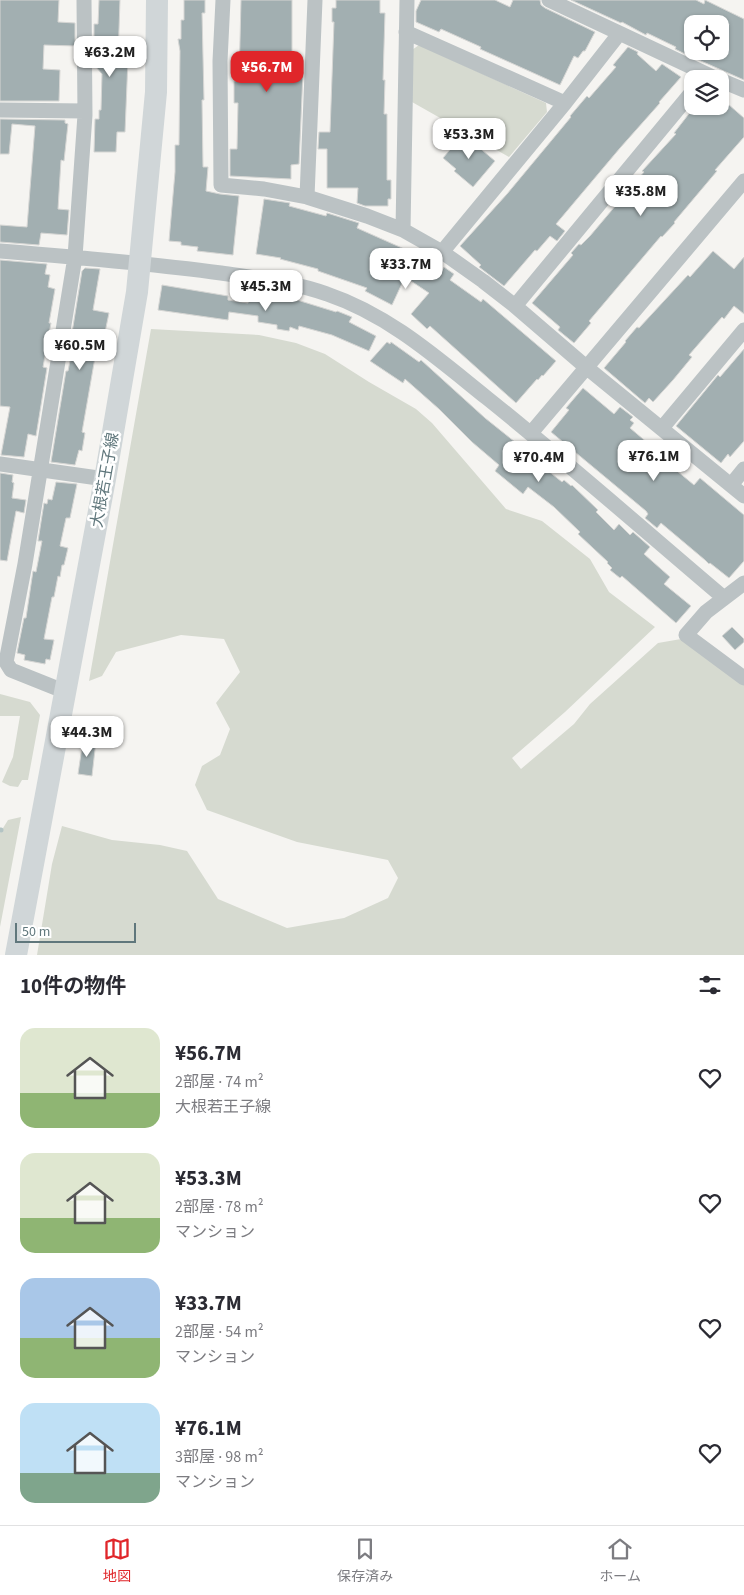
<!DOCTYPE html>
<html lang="ja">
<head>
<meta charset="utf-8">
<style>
	:root { --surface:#fff; --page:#f2f2f3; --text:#2b2b33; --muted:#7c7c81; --line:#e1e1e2; --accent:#e0262a }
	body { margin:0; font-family:"Source Sans 3","Noto Sans JP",sans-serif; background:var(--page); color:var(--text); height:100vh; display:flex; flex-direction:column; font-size:19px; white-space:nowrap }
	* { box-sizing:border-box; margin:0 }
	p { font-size:16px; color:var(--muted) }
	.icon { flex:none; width:28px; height:28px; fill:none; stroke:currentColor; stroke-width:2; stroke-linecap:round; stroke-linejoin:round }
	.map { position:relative; height:955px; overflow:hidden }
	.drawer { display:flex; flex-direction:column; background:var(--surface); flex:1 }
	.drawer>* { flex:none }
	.tools { position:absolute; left:684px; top:15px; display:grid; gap:10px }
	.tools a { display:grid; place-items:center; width:45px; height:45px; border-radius:10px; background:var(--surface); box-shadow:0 1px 4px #0004; font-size:25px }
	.scale { position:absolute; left:15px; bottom:12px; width:121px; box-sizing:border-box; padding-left:5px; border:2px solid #60777c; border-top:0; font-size:14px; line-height:18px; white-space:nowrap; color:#60777c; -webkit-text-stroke:4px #fff; paint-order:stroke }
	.price { position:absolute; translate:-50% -42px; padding:0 11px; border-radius:10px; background:#fff; color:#222; font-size:16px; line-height:32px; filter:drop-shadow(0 1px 2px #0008) }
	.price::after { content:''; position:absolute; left:50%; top:30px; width:15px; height:11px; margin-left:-8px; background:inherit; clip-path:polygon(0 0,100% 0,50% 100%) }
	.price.current { background:var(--accent); color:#fff }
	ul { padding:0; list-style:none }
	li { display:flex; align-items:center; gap:15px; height:125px; padding:0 20px }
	li span { display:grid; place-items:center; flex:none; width:140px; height:100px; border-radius:15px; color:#555 }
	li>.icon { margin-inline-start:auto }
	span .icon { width:60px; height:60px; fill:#fffc; stroke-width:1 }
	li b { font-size:21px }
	h2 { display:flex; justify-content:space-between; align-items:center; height:60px; padding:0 20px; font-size:21px }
	.tabs { display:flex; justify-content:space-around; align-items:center; height:70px; border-top:1px solid var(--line); background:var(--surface); font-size:14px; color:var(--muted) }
	.tabs a { display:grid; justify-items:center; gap:2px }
	.tabs .current { color:var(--accent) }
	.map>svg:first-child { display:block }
	.green { fill:#d6dad0 }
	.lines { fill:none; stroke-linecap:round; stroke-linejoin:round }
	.stream { stroke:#b3c4c4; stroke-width:5 }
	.building { fill:#a2afb1; stroke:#d6d6d4; fill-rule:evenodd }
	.street { stroke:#bbc2c4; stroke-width:15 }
	.secondary { stroke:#d0d6d8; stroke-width:22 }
	.labels { text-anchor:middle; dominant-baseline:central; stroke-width:5; stroke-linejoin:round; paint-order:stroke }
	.street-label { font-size:16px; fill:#60777c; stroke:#fff }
</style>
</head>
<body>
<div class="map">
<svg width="744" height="955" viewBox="0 0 744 955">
	<rect width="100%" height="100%" fill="#f5f4f1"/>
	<path class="green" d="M 419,45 L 546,103 L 547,112 L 509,157 L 412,102 L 412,50 Z
		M 151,329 L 259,335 L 296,343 L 325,354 L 369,382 L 416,409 L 432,423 L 506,509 L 542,521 L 590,559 L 609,592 L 655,627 L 565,712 L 512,758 L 521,769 L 574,724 L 590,704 L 658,643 L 681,639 L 744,685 L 744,955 L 37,955 L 52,864 L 62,826 L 112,840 L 160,845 L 187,851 L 218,899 L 287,928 L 344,918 L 388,898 L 398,878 L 388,860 L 297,842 L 207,810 L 195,785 L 202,766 L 220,755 L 230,729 L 216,703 L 240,672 L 224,639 L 181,635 L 116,652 L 102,676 L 89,681 Z
		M 0,694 L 30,702 L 40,715 L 28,780 L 22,780 L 18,787 L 10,786 L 2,782 L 13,757 L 20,716 L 0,716 Z
		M 21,817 L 0,927 L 0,833 L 8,820 Z"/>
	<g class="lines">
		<path class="stream" d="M 0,830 L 1,830"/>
	</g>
	<path class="building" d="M 0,0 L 59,0 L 58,22 L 75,23 L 75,46 L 44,45 L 43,69 L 60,70 L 59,101 L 0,101 Z
		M 99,0 L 120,0 L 118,59 L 128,59 L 125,132 L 117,132 L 116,152 L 94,152 L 95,119 L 99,119 L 99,110 L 101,110 L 102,74 L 96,67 L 96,56 L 94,56 L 94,24 L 98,24 Z
		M 184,0 L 205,0 L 205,13 L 202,13 L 204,100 L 202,100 L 203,167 L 208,167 L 206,191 L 220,194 L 239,196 L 233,255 L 197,251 L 198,247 L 181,245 L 181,242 L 169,241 L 175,172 L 175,145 L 179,145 L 180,51 L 178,39 L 181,39 L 181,20 L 184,20 Z
		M 241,0 L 292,0 L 292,72 L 303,72 L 299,164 L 291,165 L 291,179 L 230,176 L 230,149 L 237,149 L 238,103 L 234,103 L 234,81 L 239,81 Z
		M 336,0 L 380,0 L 380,13 L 385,13 L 383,80 L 385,80 L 384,114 L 387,114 L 387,180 L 391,180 L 391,199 L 388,199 L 388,206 L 365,206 L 357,203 L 358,188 L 327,188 L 327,149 L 318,149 L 319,132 L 330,132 L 334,22 L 332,22 L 332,8 L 336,8 Z
		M 421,0 L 495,0 L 510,7 L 513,0 L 540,0 L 541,5 L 545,8 L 595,32 L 585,51 L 583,51 L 578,58 L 574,56 L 560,85 L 480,49 L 481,47 L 441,29 L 439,32 L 416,22 L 416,11 Z
		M 571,0 L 696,0 L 704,4 L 705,0 L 744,19 L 744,80 L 683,53 L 675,49 L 676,47 L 647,33 L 646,35 L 622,22 L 621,23 ZM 692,24 L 729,24 L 720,41 L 720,51 L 692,51 Z
		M 628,47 L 638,52 L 637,54 L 656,71 L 662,64 L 681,77 L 659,102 L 660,103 L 620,148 L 556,224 L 565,231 L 557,241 L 550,236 L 537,251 L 535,250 L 504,286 L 479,267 L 481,265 L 460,246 L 507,194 L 571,117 L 570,116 L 587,96 L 589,98 L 616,67 L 613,65 Z
		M 720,97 L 744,118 L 744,137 L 715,170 L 717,171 L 674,222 L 675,223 L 662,237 L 661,236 L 589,321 L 591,323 L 574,343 L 558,330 L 560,327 L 532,303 L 573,255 L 571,253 L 579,244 L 581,245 L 590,236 L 644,172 L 642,171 L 676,134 L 674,133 L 695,106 L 720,106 Z
		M 0,119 L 65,120 L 65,123 L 68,124 L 64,161 L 61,160 L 58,209 L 69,210 L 67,235 L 41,233 L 39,245 L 0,242 L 0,225 L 27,227 L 35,126 L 12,124 L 9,154 L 0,154 Z
		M 463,134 L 495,161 L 473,187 L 454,171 L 456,169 L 443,158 Z
		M 264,199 L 290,203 L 289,206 L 326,216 L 327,213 L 359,223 L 357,228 L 420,256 L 417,262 L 438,276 L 444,267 L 454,274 L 450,280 L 481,302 L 483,299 L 556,361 L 543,376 L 542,375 L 538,380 L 537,379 L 516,403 L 430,326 L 427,329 L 411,314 L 429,293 L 405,277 L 392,305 L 365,291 L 367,288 L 318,271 L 318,269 L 280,259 L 281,258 L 256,254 Z
		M 713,251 L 734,269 L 744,257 L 744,314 L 734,306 L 724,319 L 722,317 L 689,355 L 692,357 L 673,380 L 653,402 L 649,398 L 645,403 L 604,368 L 626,342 L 625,341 L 637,327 L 639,328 L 688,275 L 690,277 Z
		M 0,260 L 47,264 L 45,274 L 50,275 L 48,287 L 55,289 L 49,323 L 51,323 L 43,367 L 47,368 L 36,436 L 28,434 L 24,457 L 1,455 L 10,407 L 0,406 Z
		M 85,268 L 100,269 L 93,310 L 109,313 L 102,347 L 97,346 L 82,432 L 85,433 L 82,451 L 79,450 L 75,465 L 51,462 L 66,371 L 68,371 L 74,340 L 71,339 L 82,271 Z
		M 162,285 L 228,296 L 228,300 L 248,303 L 250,288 L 282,293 L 281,295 L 336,312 L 337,311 L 352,317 L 349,322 L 376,336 L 369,351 L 332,335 L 299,326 L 298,330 L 290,327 L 289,331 L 277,329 L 277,325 L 258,322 L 258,316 L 229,312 L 228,320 L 158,310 Z
		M 387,342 L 390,344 L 391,342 L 419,362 L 421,360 L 485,418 L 515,442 L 511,446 L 539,469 L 542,466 L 562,482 L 564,480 L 571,486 L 572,485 L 598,510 L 596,512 L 614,530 L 619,524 L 630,535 L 633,532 L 650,547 L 644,554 L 670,577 L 664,584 L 691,606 L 676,623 L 622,576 L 620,578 L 610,570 L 612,568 L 607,563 L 608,562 L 578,534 L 580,532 L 554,507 L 528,487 L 523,494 L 495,471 L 499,465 L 472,442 L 439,409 L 405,379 L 403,383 L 370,361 Z
		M 744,349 L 744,441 L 730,457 L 728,454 L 721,463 L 676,426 L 718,375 L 720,377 Z
		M 583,388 L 614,414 L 620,407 L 633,417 L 630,420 L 634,423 L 630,428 L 656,450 L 654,452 L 694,485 L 700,478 L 744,515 L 744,561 L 729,578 L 710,563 L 709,564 L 705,560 L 661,523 L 657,528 L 645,518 L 648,514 L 646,511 L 551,432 L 569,410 L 566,408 Z
		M 0,473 L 13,475 L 12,482 L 14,483 L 12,498 L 26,500 L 24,513 L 16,511 L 7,561 L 0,560 Z
		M 56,482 L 77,484 L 70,518 L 66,518 L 60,546 L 68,548 L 64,565 L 62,565 L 60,577 L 58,576 L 54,597 L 52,597 L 44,639 L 54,640 L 50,660 L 46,659 L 45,664 L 24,660 L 25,655 L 17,653 L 24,618 L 26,618 L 33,571 L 36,572 L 42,541 L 38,541 L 44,503 L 47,504 L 48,499 L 52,500 Z
		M 732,627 L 744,639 L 744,642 L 735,650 L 722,636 Z
		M 83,740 L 96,741 L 92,776 L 78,774 Z"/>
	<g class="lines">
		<path class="street" d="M 223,0 L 220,61 L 221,185 L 264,189 L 307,197 L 367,216 L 403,230 L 442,252 L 483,281 L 515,306 L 586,367 L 744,496
			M 549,0 L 717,79
			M 406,32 L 565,103
			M 720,80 L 744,90
			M 0,110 L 85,111
			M 307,197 L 315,0
			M 403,230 L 407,0
			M 0,251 C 74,257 147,263 221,273 C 255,278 295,282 327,294 C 389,315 437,358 487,398 C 568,463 645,531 724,598
			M 442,252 L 565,103 L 619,34
			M 515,306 L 692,92
			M 662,428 L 744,330
			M 531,433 L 744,181
			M 0,464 L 105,479
			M 731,485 L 744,469
			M 744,583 L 706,612 L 686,635 L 744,678
			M 66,692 L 11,670 L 6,662 L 25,564 L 75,257 L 85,115 L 84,0"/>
		<path class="secondary" d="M 16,955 L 105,479 L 137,292 L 156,92 L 157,0"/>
	</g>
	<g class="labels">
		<g class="street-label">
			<text transform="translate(105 480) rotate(-80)">大根若王子線</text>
		</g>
	</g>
</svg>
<div class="tools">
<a><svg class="icon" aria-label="locate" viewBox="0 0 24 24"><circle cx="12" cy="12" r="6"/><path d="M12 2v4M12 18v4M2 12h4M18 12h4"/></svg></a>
<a><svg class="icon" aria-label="layers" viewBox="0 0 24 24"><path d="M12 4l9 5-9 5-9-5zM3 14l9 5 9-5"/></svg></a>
</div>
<div class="scale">50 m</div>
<b class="price" style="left:110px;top:78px">¥63.2M</b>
<b class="price current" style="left:267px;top:93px">¥56.7M</b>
<b class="price" style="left:469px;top:160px">¥53.3M</b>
<b class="price" style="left:641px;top:217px">¥35.8M</b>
<b class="price" style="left:406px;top:290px">¥33.7M</b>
<b class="price" style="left:266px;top:312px">¥45.3M</b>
<b class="price" style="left:80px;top:371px">¥60.5M</b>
<b class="price" style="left:654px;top:482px">¥76.1M</b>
<b class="price" style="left:539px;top:483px">¥70.4M</b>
<b class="price" style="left:87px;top:758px">¥44.3M</b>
</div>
<section class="drawer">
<h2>10件の物件<svg class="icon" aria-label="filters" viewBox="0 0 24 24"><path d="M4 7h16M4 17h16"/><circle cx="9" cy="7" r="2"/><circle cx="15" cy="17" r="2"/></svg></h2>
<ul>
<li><span style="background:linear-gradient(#dfe7d0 65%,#8fb573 0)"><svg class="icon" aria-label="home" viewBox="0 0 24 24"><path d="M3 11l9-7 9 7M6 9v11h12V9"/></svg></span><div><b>¥56.7M</b><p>2部屋 · 74 m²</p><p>大根若王子線</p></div><svg class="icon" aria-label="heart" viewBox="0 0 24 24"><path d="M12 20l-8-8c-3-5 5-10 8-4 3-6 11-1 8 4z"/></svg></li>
<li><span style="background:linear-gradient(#dfe7d0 65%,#8fb573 0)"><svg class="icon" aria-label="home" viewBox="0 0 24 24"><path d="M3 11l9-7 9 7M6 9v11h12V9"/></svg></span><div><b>¥53.3M</b><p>2部屋 · 78 m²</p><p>マンション</p></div><svg class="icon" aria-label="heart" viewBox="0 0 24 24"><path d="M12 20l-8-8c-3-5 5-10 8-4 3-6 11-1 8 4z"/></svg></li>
<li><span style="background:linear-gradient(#a9c7e8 60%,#8fb573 0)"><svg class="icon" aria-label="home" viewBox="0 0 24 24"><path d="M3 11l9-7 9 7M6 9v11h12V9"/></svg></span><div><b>¥33.7M</b><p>2部屋 · 54 m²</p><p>マンション</p></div><svg class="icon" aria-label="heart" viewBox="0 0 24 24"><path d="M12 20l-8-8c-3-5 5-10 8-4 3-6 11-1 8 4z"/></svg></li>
<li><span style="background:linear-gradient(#bfe0f5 70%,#7fa58c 0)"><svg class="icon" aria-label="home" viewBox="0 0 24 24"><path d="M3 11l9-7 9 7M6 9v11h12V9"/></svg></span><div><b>¥76.1M</b><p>3部屋 · 98 m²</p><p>マンション</p></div><svg class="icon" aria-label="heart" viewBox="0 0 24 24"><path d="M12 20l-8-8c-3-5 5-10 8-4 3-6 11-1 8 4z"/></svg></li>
</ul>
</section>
<nav class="tabs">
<a class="current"><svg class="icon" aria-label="map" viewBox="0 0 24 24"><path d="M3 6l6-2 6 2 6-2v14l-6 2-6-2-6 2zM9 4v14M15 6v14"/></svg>地図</a>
<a><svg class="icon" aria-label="saved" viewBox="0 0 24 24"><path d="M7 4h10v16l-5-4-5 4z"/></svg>保存済み</a>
<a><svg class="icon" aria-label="home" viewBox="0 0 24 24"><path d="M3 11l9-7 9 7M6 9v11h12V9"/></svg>ホーム</a>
</nav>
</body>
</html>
